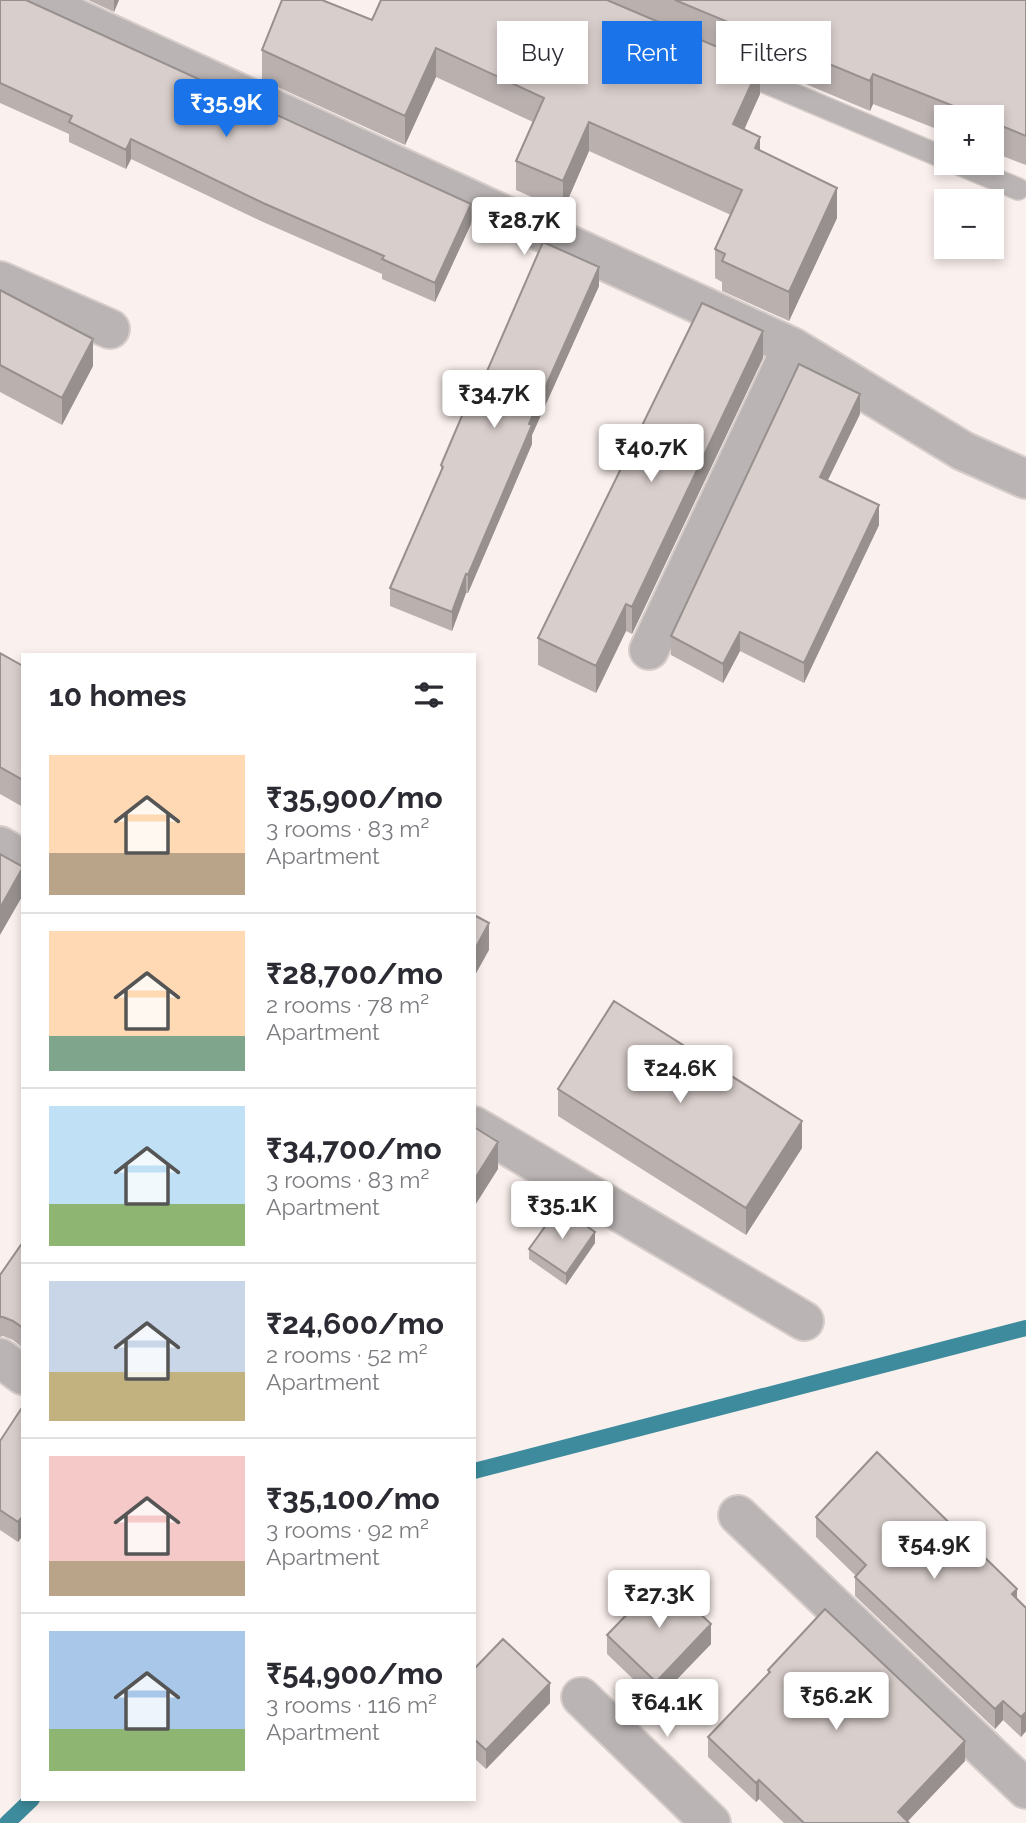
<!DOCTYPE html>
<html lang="en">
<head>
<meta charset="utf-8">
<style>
	:root { --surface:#fff; --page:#f2f2f3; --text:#2b2b33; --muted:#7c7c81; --line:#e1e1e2; --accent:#1a73e8 }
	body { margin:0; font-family:Raleway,sans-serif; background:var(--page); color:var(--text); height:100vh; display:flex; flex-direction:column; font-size:26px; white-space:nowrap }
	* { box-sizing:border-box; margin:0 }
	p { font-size:23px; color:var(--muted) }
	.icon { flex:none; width:38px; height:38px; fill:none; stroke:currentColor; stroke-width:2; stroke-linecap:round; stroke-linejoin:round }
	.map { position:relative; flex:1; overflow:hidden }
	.side { position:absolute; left:21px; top:653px; width:455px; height:1148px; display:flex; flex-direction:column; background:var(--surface); border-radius:0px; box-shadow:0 4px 10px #0003 }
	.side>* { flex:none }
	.banner { position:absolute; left:497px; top:21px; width:424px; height:63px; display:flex; gap:14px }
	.fabs { position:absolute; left:934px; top:105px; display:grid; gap:14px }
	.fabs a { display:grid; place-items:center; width:70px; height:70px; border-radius:0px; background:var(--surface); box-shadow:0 4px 10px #0003; font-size:35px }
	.price { position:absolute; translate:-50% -60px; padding:0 16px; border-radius:7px; background:#fff; color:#222; font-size:23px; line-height:46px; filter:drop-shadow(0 2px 4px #0008) }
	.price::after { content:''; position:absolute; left:50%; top:42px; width:21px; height:16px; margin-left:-10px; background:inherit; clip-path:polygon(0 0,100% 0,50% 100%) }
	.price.active { background:var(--accent); color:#fff }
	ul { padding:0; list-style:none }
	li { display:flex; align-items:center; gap:21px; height:175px; padding:0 28px }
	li+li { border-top:2px solid var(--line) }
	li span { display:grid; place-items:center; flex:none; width:196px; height:140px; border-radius:0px; color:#555 }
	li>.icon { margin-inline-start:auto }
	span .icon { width:84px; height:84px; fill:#fffc; stroke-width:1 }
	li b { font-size:30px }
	h2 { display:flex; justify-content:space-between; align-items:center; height:84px; padding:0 28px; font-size:30px }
	.chip { padding:0 24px; border-radius:0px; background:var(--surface); box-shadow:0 4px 10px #0003; font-size:24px; line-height:63px }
	.chip.active { background:var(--accent); color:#fff }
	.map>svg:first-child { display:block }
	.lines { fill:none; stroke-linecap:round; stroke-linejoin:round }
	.stream { stroke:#3d8b9c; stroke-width:16 }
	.service-casing { stroke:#d7cecb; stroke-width:24 }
	.minor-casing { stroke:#d7cecb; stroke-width:42 }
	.service { stroke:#bab5b4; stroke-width:21 }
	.minor { stroke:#bab5b4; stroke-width:38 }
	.wall { fill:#bab1af }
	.shaded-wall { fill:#97908e }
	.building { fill:#d8cecb; stroke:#97908e; stroke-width:2 }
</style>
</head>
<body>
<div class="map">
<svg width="1026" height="1823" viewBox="0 0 1026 1823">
	<rect width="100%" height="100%" fill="#faf0ed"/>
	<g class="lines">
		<path class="stream" d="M 474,1471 L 1026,1328
			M 7,1823 L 32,1799"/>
		<g class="service-casing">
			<path id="service" d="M 736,70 L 947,159
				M 956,163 L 1018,189"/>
		</g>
		<g class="minor-casing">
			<path id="minor" d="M 36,0 L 792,347 L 963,451 L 1026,479
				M 0,281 L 110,329
				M 649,650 L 792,347
				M 0,846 L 23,860
				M 474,1126 L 804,1321
				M 0,1358 L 23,1375
				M 738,1515 L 1026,1789
				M 581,1697 L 711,1823"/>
		</g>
		<use href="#service" class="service"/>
		<use href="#minor" class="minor"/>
	</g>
	<path class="wall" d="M 0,0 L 471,224 L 435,302 L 382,279 L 382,274 L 263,222 L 131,159 L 126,169 L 69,142 L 69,134 L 0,103 Z
		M 88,0 L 119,0 L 114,12 Z
		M 381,0 L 1026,0 L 1026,165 L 992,152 L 992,117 L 947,117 L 947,133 L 873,104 L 870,111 L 760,65 L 760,94 L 744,130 L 760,150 L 837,218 L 789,321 L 722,291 L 722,282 L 715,278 L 715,249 L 731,215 L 589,151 L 563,211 L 516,190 L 516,161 L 533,122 L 436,77 L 405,145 L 262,80 L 262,50 L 372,20 Z
		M 599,286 L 532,435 L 532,444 L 468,593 L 466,593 L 452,631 L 390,606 L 390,588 L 441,472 L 441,465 L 475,399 Z
		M 0,290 L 93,366 L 62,425 L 0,392 Z
		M 763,358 L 632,634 L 626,631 L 596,693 L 538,665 L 538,638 Z
		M 860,414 L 828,480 L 879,525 L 804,683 L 740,651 L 723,683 L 671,655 L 671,636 Z
		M 0,653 L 23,666 L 23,807 L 0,794 Z
		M 558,1089 L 802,1148 L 746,1235 L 558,1116 Z
		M 23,1242 L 23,1348 L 13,1340 L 3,1336 L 0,1337 L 0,1275 Z
		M 595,1243 L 566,1285 L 529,1259 L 529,1249 Z
		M 23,1406 L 23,1535 L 18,1542 L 0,1530 L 0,1441 Z
		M 816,1517 L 1017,1599 L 1026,1608 L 1026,1731 L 1021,1737 L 1003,1720 L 995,1729 L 855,1596 L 855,1577 L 856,1576 L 816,1537 Z
		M 607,1635 L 711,1644 L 656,1701 L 607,1654 Z
		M 474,1669 L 550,1703 L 486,1769 L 474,1758 Z
		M 768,1670 L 965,1761 L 907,1822 L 909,1823 L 784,1823 L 759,1799 L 756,1802 L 708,1757 L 708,1737 L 768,1675 Z"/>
	<path class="shaded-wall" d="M 114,0 L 119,0 L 114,12 Z
		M 436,48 L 436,77 L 405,145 L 405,116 Z
		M 760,65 L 760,94 L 733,154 L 733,124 Z
		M 873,74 L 873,104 L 870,111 L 870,81 Z
		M 589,122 L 589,151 L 563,211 L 563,181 Z
		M 760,137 L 760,167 L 755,148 Z
		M 131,139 L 131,159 L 126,169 L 126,150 Z
		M 837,188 L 837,218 L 789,321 L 789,292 Z
		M 471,204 L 471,224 L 435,302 L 435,283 Z
		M 599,267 L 599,286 L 532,435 L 532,444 L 468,593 L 468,575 L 529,424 Z
		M 763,331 L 763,358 L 632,634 L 632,607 Z
		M 93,339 L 93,366 L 62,425 L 62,398 Z
		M 860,394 L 860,414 L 820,496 L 820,477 Z
		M 879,505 L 879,525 L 804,683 L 804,663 Z
		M 466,574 L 466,593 L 452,631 L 452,612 Z
		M 626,604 L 626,631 L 596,693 L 596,666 Z
		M 740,632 L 740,651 L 723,683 L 723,664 Z
		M 23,868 L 23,895 L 0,935 L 0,908 Z
		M 489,923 L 489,950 L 474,977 L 474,951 Z
		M 802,1121 L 802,1148 L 746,1235 L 746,1208 Z
		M 498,1142 L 498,1169 L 474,1207 L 474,1180 Z
		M 595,1232 L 595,1243 L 566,1285 L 566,1274 Z
		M 23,1516 L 23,1535 L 18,1542 L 18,1522 Z
		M 1017,1589 L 1017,1609 L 1012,1594 Z
		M 711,1624 L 711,1644 L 656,1701 L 656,1682 Z
		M 550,1683 L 550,1703 L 486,1769 L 486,1750 Z
		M 1003,1701 L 1003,1720 L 995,1729 L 995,1709 Z
		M 1026,1712 L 1026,1731 L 1021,1737 L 1021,1717 Z
		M 965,1741 L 965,1761 L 906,1823 L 898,1812 Z
		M 759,1780 L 759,1799 L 756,1802 L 756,1783 Z"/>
	<path class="building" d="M 0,0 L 26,0 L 471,204 L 435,283 L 382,259 L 384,256 L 263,203 L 131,139 L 126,150 L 69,122 L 72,116 L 0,83 Z
		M 282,0 L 322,0 L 372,20 L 381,0 L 607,0 L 760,65 L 733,124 L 760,137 L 755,148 L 837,188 L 789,292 L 722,261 L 725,254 L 715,249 L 742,190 L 589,122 L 563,181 L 516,161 L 544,98 L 436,48 L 405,116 L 262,50 Z
		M 675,0 L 1026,0 L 1026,136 L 992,122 L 992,117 L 981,117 L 873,74 L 870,81 Z
		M 543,242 L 599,267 L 529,424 L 532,425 L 468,575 L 466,574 L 452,612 L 390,588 L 443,467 L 441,465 L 470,397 L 475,399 Z
		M 0,290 L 93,339 L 62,398 L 0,365 Z
		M 702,303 L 763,331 L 632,607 L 626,604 L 596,666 L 538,638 Z
		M 799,364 L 860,394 L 820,477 L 879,505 L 804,663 L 740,632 L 723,664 L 671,636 Z
		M 0,653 L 23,666 L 23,780 L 0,767 Z
		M 0,854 L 23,867 L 0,908 Z
		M 474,915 L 489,923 L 474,951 Z
		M 614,1001 L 802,1121 L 746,1208 L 558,1089 Z
		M 474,1127 L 498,1142 L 474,1180 Z
		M 559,1207 L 595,1232 L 566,1274 L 529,1249 Z
		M 23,1242 L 23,1328 L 13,1321 L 3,1317 L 0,1317 L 0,1275 Z
		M 23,1406 L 23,1516 L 18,1522 L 0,1510 L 0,1441 Z
		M 877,1452 L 1017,1589 L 1012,1594 L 1026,1608 L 1026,1712 L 1021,1717 L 1003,1701 L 995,1709 L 855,1577 L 866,1565 L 816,1517 Z
		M 662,1578 L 711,1624 L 656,1682 L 607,1635 Z
		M 825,1609 L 965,1741 L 898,1812 L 909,1823 L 804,1823 L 759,1780 L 756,1783 L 708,1737 L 770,1672 L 768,1670 Z
		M 503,1639 L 550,1683 L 486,1750 L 474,1739 L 474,1669 Z"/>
</svg>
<div class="fabs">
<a>+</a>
<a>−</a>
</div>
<b class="price active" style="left:226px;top:139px">₹35.9K</b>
<b class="price" style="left:524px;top:257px">₹28.7K</b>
<b class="price" style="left:494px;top:430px">₹34.7K</b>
<b class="price" style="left:651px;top:484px">₹40.7K</b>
<b class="price" style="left:680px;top:1105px">₹24.6K</b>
<b class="price" style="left:562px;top:1241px">₹35.1K</b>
<b class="price" style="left:934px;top:1581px">₹54.9K</b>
<b class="price" style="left:659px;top:1630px">₹27.3K</b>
<b class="price" style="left:836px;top:1732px">₹56.2K</b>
<b class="price" style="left:667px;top:1739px">₹64.1K</b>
<div class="banner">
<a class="chip">Buy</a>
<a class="chip active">Rent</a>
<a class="chip">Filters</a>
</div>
<section class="side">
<h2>10 homes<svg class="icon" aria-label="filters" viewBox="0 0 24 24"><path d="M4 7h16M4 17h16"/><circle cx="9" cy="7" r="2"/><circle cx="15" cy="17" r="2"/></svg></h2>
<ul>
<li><span style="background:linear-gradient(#ffd9b3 70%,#b9a48a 0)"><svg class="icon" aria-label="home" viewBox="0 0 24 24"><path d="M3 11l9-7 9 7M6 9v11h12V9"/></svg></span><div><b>₹35,900/mo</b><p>3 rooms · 83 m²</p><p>Apartment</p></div></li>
<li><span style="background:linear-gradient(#ffd9b3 75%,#7fa58c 0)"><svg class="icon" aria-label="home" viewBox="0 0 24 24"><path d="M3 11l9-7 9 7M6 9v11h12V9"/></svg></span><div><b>₹28,700/mo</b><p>2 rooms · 78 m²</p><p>Apartment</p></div></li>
<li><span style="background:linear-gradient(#bfe0f5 70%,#8fb573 0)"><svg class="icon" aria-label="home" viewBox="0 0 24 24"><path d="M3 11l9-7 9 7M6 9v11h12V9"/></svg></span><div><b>₹34,700/mo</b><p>3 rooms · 83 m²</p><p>Apartment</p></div></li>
<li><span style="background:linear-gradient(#c9d6e8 65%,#c2b280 0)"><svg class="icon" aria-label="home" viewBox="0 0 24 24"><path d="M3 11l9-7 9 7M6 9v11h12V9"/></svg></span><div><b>₹24,600/mo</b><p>2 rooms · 52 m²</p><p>Apartment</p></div></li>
<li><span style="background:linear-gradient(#f6c9c9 75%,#b9a48a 0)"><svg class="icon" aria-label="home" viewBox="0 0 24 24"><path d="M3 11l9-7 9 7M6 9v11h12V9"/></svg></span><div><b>₹35,100/mo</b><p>3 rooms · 92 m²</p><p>Apartment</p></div></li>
<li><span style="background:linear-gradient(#a9c7e8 70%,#8fb573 0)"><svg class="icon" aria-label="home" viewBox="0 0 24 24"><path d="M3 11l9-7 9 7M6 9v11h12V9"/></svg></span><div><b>₹54,900/mo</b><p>3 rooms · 116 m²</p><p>Apartment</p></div></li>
</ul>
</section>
</div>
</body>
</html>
